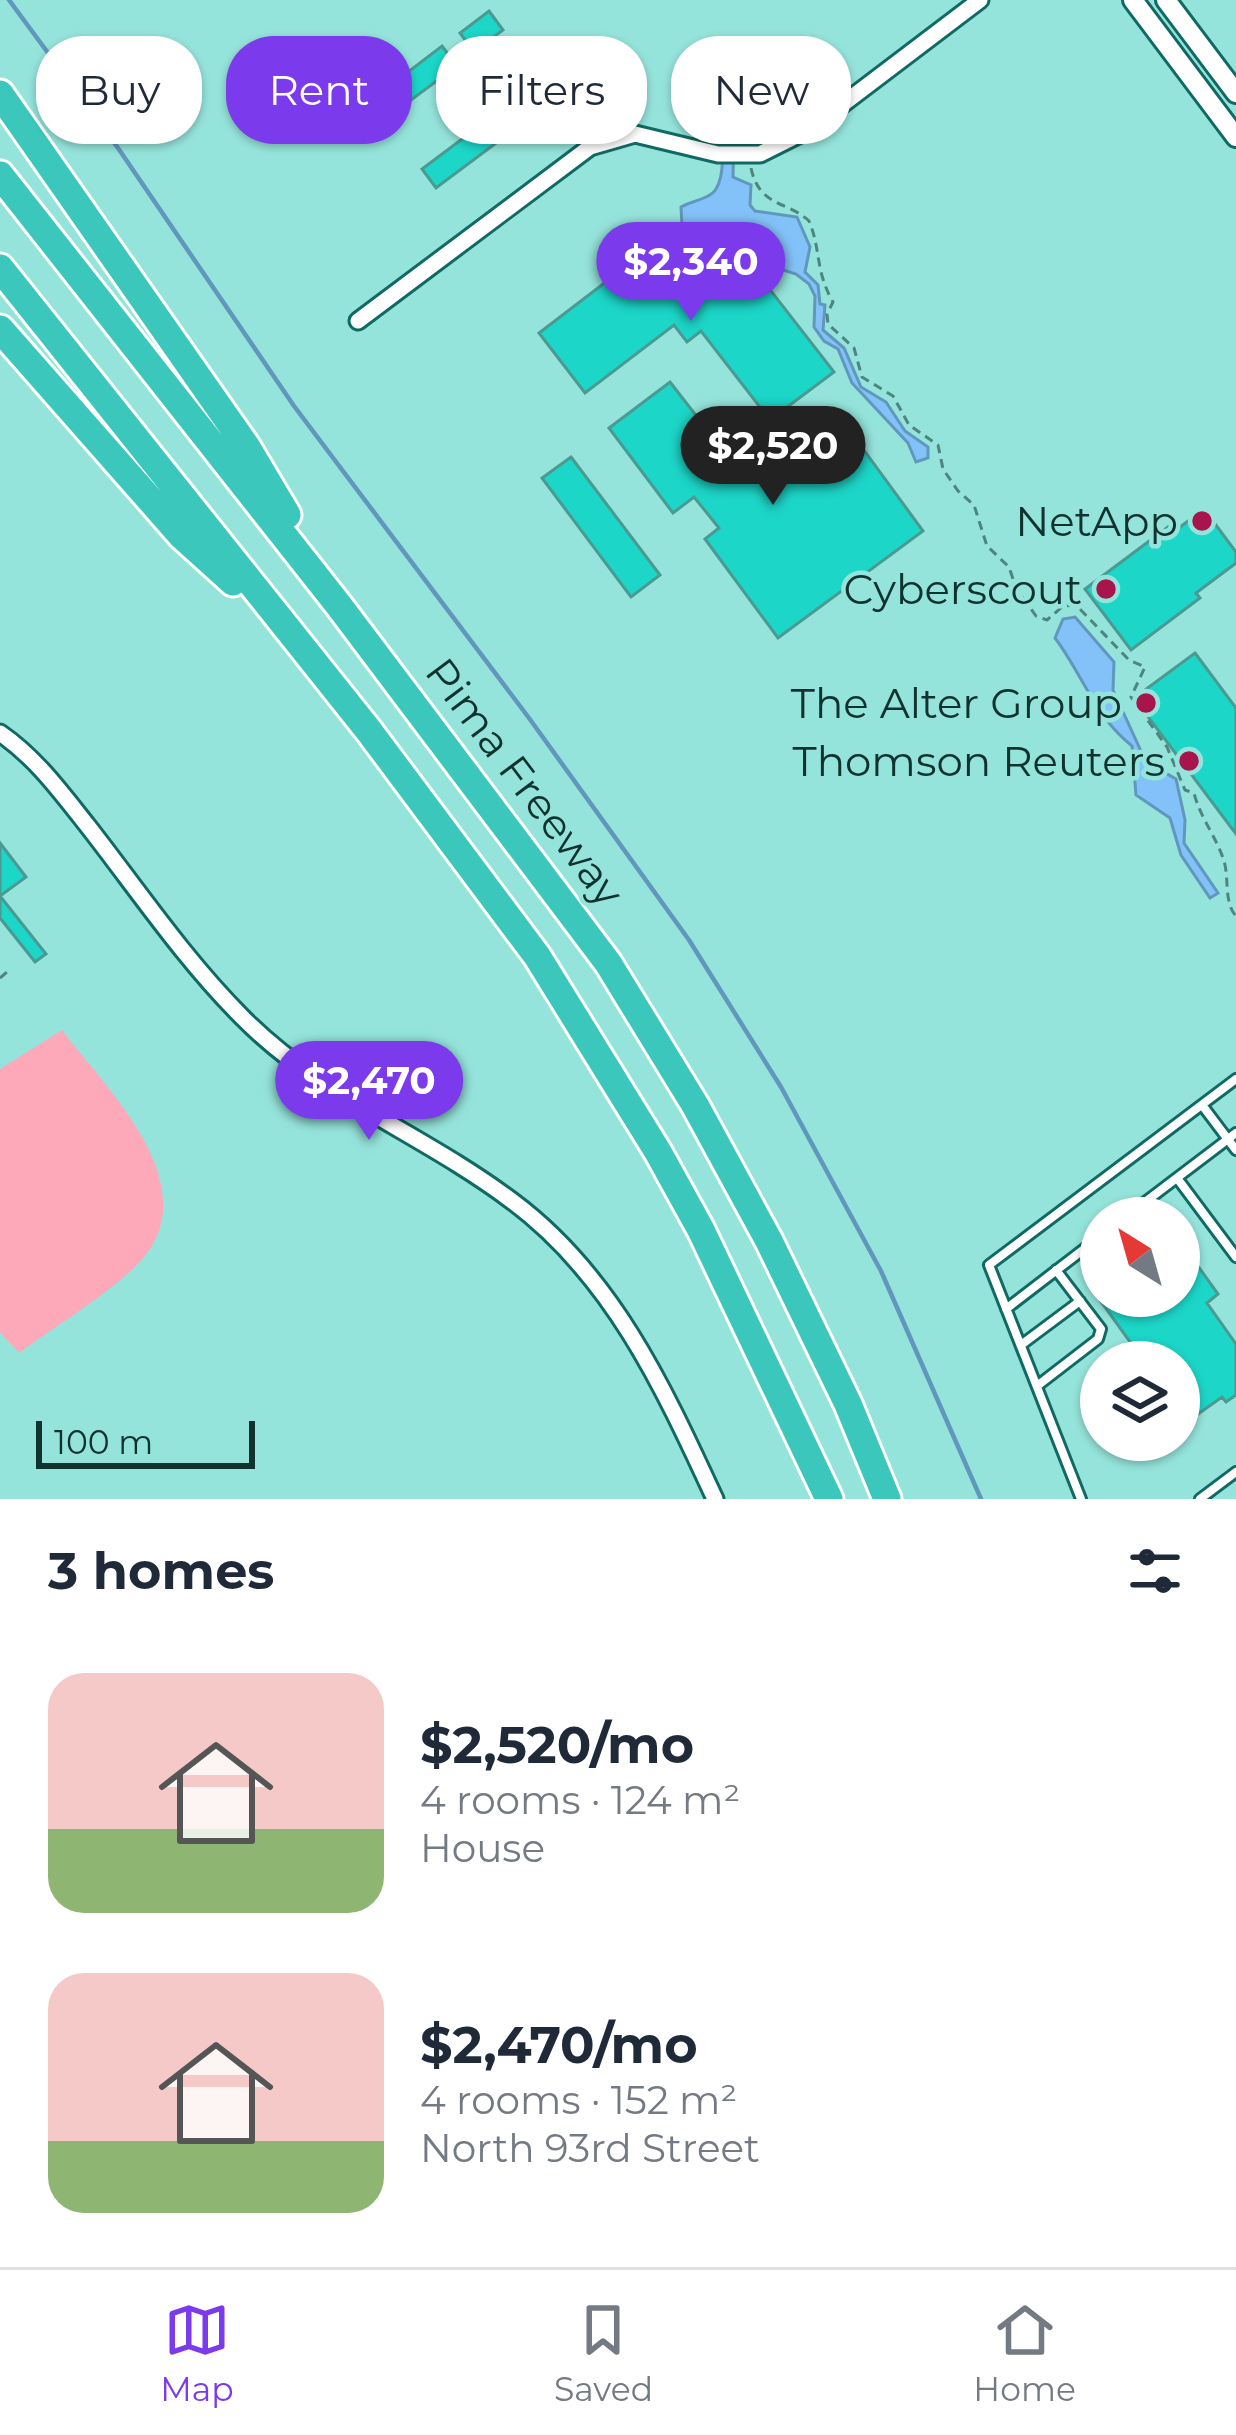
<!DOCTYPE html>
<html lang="en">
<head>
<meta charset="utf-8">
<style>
	:root { --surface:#fff; --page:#f6f6f7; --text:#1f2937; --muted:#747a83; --line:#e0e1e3; --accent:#7c3aed }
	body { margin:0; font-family:Montserrat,sans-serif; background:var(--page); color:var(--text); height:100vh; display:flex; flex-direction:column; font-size:45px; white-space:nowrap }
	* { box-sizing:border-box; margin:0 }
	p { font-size:39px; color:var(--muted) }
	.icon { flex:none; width:66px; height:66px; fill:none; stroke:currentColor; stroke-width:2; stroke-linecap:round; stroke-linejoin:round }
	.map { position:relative; height:1499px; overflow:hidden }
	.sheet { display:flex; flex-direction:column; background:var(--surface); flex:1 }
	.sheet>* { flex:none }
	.hud { position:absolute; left:36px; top:36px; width:1164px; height:108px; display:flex; gap:24px }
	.needle { width:78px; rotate:323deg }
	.fabs { position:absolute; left:1080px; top:1197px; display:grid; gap:24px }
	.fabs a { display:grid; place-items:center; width:120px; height:120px; border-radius:50%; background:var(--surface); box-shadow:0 3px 9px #0004; font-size:60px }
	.scale { position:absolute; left:36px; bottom:30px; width:219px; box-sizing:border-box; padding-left:12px; border:6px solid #11332f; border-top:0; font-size:33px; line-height:42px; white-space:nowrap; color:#11332f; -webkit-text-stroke:9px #95e4db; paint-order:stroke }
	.price { position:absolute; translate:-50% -102px; padding:0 27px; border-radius:42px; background:var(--accent); color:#fff; font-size:39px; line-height:78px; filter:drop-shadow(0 3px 6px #0008) }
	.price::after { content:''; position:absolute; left:50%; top:72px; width:36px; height:27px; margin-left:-18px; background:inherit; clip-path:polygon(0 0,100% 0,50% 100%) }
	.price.on { background:#222; color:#fff }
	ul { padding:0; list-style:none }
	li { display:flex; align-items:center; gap:36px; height:300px; padding:0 48px }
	li span { display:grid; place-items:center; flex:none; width:336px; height:240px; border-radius:36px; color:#555 }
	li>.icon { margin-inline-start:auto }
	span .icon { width:144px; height:144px; fill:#fffc; stroke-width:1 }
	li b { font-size:51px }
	h2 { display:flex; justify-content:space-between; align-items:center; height:144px; padding:0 48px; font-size:51px }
	.chip { padding:0 42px; border-radius:48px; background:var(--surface); box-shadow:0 3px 9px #0004; font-size:42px; line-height:108px }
	.chip.on { background:var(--accent); color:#fff }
	.tab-bar { display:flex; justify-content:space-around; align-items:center; height:168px; border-top:3px solid var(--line); background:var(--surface); font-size:33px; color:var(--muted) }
	.tab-bar a { display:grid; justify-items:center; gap:6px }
	.tab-bar .on { color:var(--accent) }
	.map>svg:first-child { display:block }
	.green { fill:#fda9ba }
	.water { fill:#83c2f8; stroke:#6197bc; stroke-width:3 }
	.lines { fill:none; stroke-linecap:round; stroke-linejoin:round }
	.stream { stroke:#6197bc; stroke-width:4.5 }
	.building { fill:#1cd6c8; stroke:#4b9a92; stroke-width:3 }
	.service-casing { stroke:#106a63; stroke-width:14 }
	.minor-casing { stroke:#106a63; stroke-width:21 }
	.tertiary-casing { stroke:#106a63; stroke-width:24 }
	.motorway-casing { stroke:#fff; stroke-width:33 }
	.path { stroke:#4e857f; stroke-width:3; stroke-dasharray:9 6; stroke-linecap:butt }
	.service { stroke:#fff; stroke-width:8 }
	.minor { stroke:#fff; stroke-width:15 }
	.tertiary { stroke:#fff; stroke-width:18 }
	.motorway { stroke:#3bc7bb; stroke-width:27 }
	.poi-dot { fill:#a8154d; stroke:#95e4db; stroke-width:4.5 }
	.labels { text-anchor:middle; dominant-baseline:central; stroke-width:9; stroke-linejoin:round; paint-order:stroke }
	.poi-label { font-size:42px; fill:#11332f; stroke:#95e4db; text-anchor:end }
	.street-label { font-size:42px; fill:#11332f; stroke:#95e4db }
</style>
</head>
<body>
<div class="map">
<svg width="1236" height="1499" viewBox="0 0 1236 1499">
	<rect width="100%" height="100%" fill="#95e4db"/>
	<path class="green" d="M 62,1030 C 104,1086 198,1175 150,1249 C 128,1283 53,1327 19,1353 L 0,1332 L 0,1069 Z"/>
	<path class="water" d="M 736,100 L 776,114 L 773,117 L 752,113 L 751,117 L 764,122 L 751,121 L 734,132 L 733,177 L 751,185 L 750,205 L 755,211 L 797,217 L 810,247 L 805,272 L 818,285 L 820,304 L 825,305 L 823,330 L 844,348 L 861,387 L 886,402 L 905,431 L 928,447 L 928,458 L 916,462 L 908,443 L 852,383 L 838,349 L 824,341 L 814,327 L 815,296 L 809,284 L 796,274 L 777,268 L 769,247 L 763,252 L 755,244 C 730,250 713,230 689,235 L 682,226 L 681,207 C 691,201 710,199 716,189 C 725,174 725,134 713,122 L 719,110 Z
		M 1075,617 L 1114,662 L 1113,690 L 1146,762 L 1176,779 L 1185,820 L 1184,843 L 1218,893 L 1210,898 L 1181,855 L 1170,818 L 1136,795 L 1132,746 C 1094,716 1083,675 1055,638 L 1063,619 Z"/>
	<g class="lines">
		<path class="stream" d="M 9,0 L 118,148 L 294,406 L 529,718 L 689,940 L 781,1087 L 881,1271 L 981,1499"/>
	</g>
	<path class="building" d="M 489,11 L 503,30 L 474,52 L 460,33 Z
		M 442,46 L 457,66 L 384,120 L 370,101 Z
		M 540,80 L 555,99 L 526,121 L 511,102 Z
		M 494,115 L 508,134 L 436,188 L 422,169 Z
		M 703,237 L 719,258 L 729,251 L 750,278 L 757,273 L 834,372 L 770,420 L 701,331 L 687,342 L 674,325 L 585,393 L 539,333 L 641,255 L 648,262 L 674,242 L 682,253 Z
		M 670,382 L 746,480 L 768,464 L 782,482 L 803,466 L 790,447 L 819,425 L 833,444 L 850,431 L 923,531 L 778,638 L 705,539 L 719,528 L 694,497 L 673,513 L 609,428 Z
		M 571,457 L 660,575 L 631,597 L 542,478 Z
		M 1204,509 L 1236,552 L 1236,563 L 1196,593 L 1200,598 L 1131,650 L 1085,589 L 1168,527 L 1172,533 Z
		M 1195,653 L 1236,708 L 1236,834 L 1134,698 Z
		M 0,843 L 26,877 L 0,896 L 46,954 L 35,962 L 0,918 Z
		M 1195,1262 L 1218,1294 L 1207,1303 L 1236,1344 L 1236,1395 L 1226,1402 L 1222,1397 L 1187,1422 L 1179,1410 L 1179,1362 L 1126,1362 L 1138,1353 L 1097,1296 L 1179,1296 L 1179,1273 Z"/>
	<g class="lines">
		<g class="service-casing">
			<path id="service" d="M 1202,1105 L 1236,1150
				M 1177,1178 L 1236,1257
				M 1124,1218 L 1236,1133
				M 1006,1309 L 1101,1236
				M 1021,1345 L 1080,1301
				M 1037,1386 L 1098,1339 L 1101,1329 L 1056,1270
				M 1081,1499 L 989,1265 L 1236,1079
				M 1200,1499 L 1236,1472"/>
		</g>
		<g class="minor-casing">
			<path id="minor" d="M 358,321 L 590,147 L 635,134 L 718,154 L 760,154 L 810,129 L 980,0
				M 0,733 C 36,758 60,791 87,825 C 137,889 184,959 242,1017 C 322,1098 423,1134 512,1201 C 613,1276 664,1389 715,1499"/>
		</g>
		<g class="tertiary-casing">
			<path id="tertiary" d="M 1133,0 L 1236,137
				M 1166,0 L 1236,93"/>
		</g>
		<g class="motorway-casing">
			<path id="motorway" d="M 0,94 L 246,446 L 287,515
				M 0,175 L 340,607 L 608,963 L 695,1105 L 769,1241 L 848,1404 L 887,1499
				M 0,268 L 369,731 L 537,956 L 658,1152 L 701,1230 L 829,1499
				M 0,329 L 182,536 L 233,582"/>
		</g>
		<path class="path" d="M 751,168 C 759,207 788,201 809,221 C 821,249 815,271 833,302 L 827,314 L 828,324 L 854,348 L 862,377 L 893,396 L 909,425 L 938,445 L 943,469 L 958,491 L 974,505 L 987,546 L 1009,567 L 1016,588 L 1036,616 L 1047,620 L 1063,606 L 1076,605 L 1129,660 L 1145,667 L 1131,697 L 1167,747 L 1185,790 L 1194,793 C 1200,817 1215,835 1223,858 C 1230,876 1223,902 1236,916
			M 0,978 L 8,971"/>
		<use href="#service" class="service"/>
		<use href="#minor" class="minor"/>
		<use href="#tertiary" class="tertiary"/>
		<use href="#motorway" class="motorway"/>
	</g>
	<g class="poi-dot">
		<circle cx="1202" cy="521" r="12"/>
		<circle cx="1106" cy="589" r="12"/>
		<circle cx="1146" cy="703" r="12"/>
		<circle cx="1189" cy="761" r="12"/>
	</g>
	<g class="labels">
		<g class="poi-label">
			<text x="1178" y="521">NetApp</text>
			<text x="1082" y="589">Cyberscout</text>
			<text x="1122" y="703">The Alter Group</text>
			<text x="1165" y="761">Thomson Reuters</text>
		</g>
		<g class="street-label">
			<text transform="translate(525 782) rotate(53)">Pima Freeway</text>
		</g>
	</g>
</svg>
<div class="fabs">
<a><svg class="needle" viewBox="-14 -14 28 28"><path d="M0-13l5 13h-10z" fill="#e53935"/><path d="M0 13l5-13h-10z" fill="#747a83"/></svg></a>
<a><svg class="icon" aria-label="layers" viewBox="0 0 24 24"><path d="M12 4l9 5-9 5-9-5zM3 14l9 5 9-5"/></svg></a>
</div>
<div class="scale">100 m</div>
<b class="price" style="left:691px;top:324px">$2,340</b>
<b class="price on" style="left:773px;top:508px">$2,520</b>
<b class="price" style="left:369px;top:1143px">$2,470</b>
<div class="hud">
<a class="chip">Buy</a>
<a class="chip on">Rent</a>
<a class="chip">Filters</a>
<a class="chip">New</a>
</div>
</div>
<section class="sheet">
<h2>3 homes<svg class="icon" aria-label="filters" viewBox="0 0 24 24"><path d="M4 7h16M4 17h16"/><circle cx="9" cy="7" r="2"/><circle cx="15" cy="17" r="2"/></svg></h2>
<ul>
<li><span style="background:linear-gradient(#f6c9c9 65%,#8fb573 0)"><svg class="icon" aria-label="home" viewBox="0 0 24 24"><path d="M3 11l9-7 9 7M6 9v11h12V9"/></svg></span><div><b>$2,520/mo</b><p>4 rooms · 124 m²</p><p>House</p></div></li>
<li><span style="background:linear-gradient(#f6c9c9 70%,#8fb573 0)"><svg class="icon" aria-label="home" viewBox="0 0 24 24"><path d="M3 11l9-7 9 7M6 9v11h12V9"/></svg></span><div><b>$2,470/mo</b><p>4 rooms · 152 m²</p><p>North 93rd Street</p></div></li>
</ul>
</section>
<nav class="tab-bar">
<a class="on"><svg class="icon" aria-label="map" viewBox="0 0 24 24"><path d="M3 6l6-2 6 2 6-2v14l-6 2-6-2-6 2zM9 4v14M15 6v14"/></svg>Map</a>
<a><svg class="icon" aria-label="saved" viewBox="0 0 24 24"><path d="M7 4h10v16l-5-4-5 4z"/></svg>Saved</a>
<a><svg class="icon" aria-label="home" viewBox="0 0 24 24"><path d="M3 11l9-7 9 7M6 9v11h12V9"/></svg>Home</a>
</nav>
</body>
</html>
